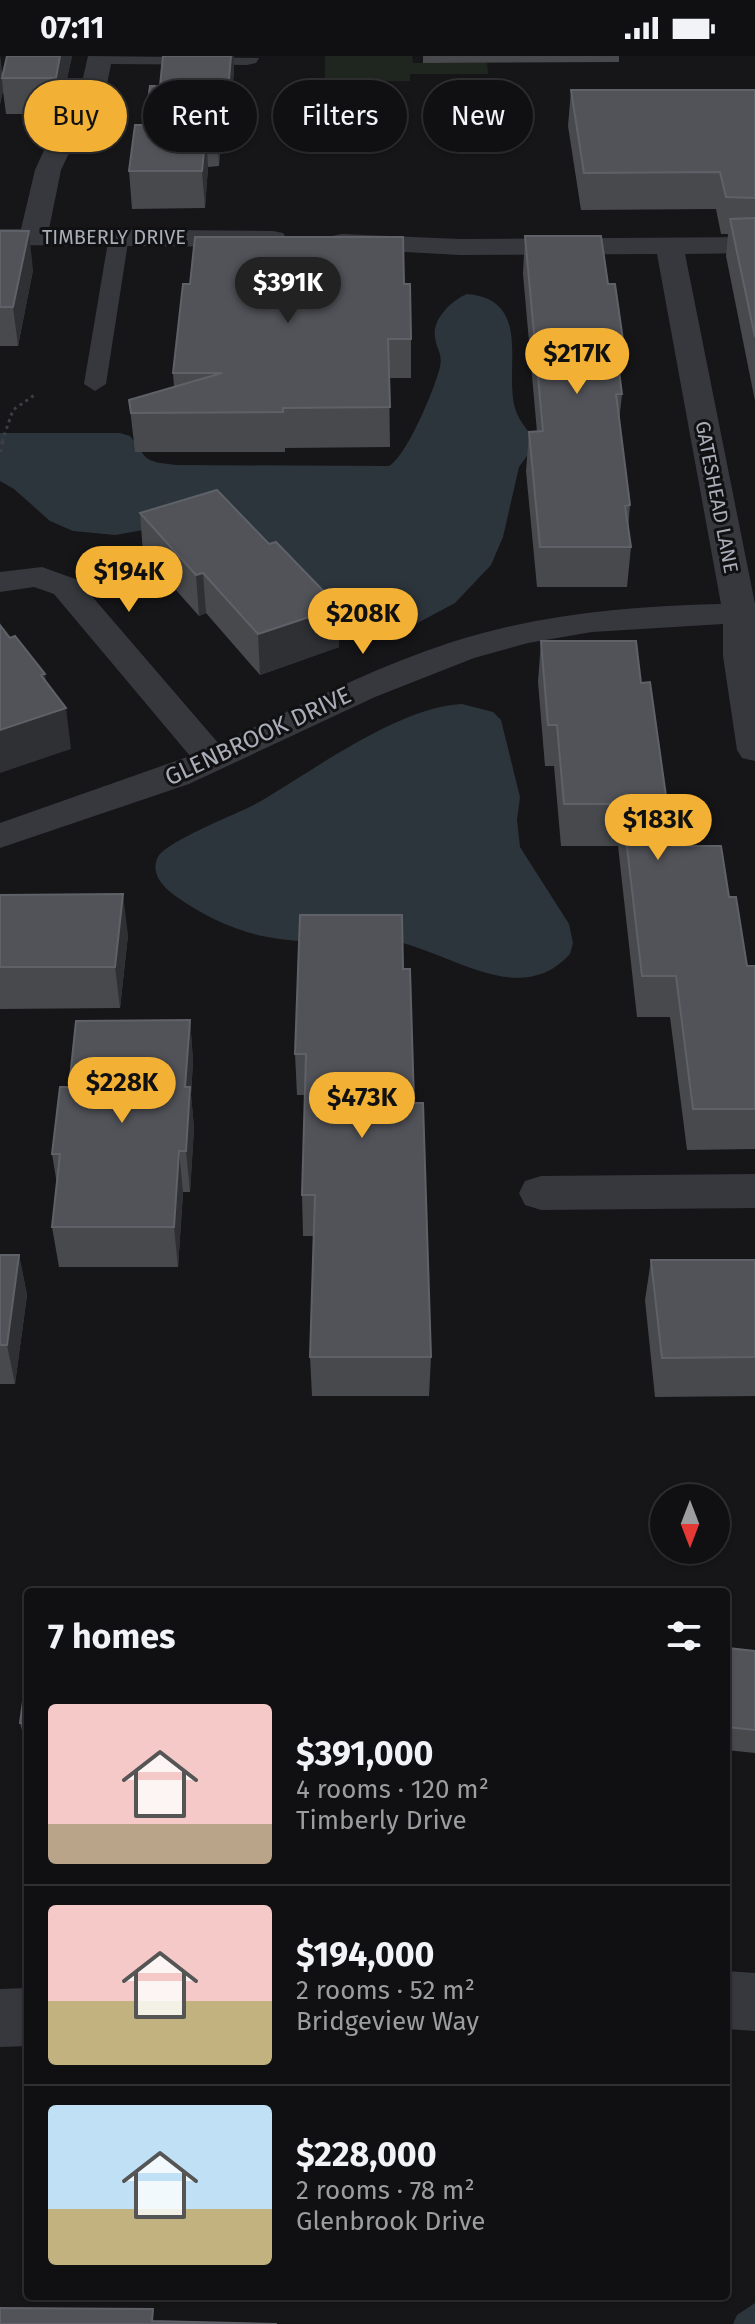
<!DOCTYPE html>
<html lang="en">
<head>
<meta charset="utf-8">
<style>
	:root { --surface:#101012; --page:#1e1e20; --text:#f1f3f6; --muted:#9c9d9f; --line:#303032; --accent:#f2b134 }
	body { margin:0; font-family:"Fira Sans",sans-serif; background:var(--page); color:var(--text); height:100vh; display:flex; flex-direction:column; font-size:30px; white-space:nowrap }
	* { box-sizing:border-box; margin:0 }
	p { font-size:26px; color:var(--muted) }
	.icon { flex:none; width:44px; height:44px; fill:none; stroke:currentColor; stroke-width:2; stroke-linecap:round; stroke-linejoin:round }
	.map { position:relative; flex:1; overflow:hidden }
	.panel { position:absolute; left:24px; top:1532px; width:706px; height:712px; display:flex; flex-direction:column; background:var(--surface); border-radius:8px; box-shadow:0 2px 6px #0004,0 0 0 2px var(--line) }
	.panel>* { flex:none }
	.guide { position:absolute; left:24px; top:24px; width:708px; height:72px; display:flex; gap:16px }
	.needle { width:52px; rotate:180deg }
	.tools { position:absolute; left:650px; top:1428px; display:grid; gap:16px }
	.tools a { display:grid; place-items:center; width:80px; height:80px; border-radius:50%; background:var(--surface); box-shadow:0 2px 6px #0004,0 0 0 2px var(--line); font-size:40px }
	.price { position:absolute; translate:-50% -68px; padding:0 18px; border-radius:28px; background:var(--accent); color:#111; font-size:26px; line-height:52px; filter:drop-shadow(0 2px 4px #0008) }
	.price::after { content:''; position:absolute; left:50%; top:48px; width:24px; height:18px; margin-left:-12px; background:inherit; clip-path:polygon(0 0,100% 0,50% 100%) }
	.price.active { background:#222; color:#fff }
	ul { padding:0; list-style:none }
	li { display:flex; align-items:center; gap:24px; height:200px; padding:0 24px }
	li+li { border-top:2px solid var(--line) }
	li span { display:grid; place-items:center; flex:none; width:224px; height:160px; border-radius:8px; color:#555 }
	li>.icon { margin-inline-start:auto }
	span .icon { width:96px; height:96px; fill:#fffc; stroke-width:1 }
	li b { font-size:34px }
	h2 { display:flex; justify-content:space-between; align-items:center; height:96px; padding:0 24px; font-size:34px }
	.chip { padding:0 28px; border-radius:36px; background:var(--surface); box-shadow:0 2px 6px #0004,0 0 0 2px var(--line); font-size:28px; line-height:72px }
	.chip.active { background:var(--accent); color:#111 }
	.status { display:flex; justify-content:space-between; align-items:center; height:56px; padding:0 40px; background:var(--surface); direction:ltr }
	.status svg { height:22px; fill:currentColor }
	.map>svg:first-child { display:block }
	.green { fill:#1e261f }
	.water { fill:#2c353c }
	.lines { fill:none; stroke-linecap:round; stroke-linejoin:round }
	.stream { fill:#2c353c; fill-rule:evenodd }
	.path-far1 { stroke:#3d3f44; stroke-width:3; stroke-dasharray:3 4; stroke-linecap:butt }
	.path { stroke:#3d3f44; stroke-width:4; stroke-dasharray:3 5; stroke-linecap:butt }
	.service { fill:#37383d; fill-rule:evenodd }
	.minor { fill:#37383d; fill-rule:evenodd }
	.wall { fill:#47494d }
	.shaded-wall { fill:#2f3033 }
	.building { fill:#525359; stroke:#5f6168; stroke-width:2 }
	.labels { text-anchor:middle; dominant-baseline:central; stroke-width:6; stroke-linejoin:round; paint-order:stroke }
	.far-street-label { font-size:20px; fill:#a8adb8; stroke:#111113 }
	.street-label { font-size:24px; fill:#a8adb8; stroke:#111113 }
</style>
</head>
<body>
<div class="status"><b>07:11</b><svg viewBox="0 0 49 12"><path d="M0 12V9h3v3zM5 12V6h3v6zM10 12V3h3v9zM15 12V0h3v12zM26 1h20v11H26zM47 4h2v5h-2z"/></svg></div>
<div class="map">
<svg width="755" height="2268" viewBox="0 0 755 2268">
	<rect width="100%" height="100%" fill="#161618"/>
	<path class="green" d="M 325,0 L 412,0 L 413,7 L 487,7 L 488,18 L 410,18 L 410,25 L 325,25 Z"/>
	<path class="water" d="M 467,238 C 535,244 502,315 516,355 C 519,364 527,374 533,381 L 532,393 L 519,411 L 503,481 L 491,509 L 455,547 L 412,570 L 395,575 L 370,573 L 359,568 L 256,477 L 178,468 L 115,479 L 73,475 L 50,465 L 14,433 L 0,425 L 0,377 L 120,377 L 130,380 C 149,404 141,405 176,409 L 389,410 C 407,400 435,332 440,311 C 443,298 436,292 435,281 C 432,263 452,244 467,238 Z
		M 462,648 L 493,656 L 501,664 L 520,741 L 517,764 L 520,791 L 569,868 L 573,887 L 570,898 C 517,957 441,888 382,883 C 360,881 337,884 315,885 C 262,886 217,870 174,839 C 163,831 151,818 157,803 C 164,785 239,758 261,745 C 317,712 399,651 462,648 Z"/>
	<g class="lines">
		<path class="stream" d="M 755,2247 L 755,2268 L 733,2268 L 737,2259 Z"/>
		<path class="path-far1" d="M 2,386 L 13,354 L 36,338"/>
		<path class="path" d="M 0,396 L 3,384"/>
		<path class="service" d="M 119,174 L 129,180 L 106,328 L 95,335 L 84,328 L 109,180 Z"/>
		<path class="minor" d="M 88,0 L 259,2 L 256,7 L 247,9 L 111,8 L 103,48 L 71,93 L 61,114 L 49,173 L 273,175 L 283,177 L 287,183 L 283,189 L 273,191 L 0,189 L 0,173 L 21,173 L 35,114 L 45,92 L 77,48 Z
			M 342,178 L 460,183 L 755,181 L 755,197 L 685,198 L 755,548 L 755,705 L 742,702 L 737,694 L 723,600 L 723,568 L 592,576 L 528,587 L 474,602 L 375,641 L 189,728 L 0,792 L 0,767 L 190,700 L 54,538 L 34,531 L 0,536 L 0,516 L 42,511 L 78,524 L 219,688 C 295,653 369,613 449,587 C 537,558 629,550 721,548 L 657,198 L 460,199 L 332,192 L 328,186 L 332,180 Z
			M 755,1118 L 755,1152 L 541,1154 L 525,1149 L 519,1137 L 525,1125 L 541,1120 Z
			M 726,1915 L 755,1917 L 755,1975 L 726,1973 Z
			M 28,1932 L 28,1990 L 0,1991 L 0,1933 Z"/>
	</g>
	<path class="wall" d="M 0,0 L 2,18 L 7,0 L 72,0 L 59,58 L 6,58 L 3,35 L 0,48 Z
		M 423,0 L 619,0 L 619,6 L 423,7 Z
		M 234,12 L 230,70 L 222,70 L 219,110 L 208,111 L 205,152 L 132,153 L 129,115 L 160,30 Z
		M 571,34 L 755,34 L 755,345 L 726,200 L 728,178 L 721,178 L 716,153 L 581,154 L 568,70 Z
		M 0,175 L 33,214 L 18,290 L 0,290 Z
		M 525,180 L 608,228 L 623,284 L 620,321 L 622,338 L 619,366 L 630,449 L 628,472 L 631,491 L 627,531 L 537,531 L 526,415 L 529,376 L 537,376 L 523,218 Z
		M 404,228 L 411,283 L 411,322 L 389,322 L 390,391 L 285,392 L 285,396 L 135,396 L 129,344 L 174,331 L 173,317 Z
		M 140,457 L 269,488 L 339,551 L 339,591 L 260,619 L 206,557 L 199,560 L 143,497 Z
		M 541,585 L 641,627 L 673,790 L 729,841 L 747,910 L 755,910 L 755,1093 L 687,1094 L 670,961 L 637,961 L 618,790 L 561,790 L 554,710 L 545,710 L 538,626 Z
		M 0,839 L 128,879 L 120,952 L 0,953 Z
		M 403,913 L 414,1047 L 431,1301 L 429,1340 L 312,1340 L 310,1301 L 314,1180 L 303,1180 L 302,1139 L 305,1039 L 297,1039 L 295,998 Z
		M 190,964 L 193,1005 L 191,1039 L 194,1072 L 190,1136 L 183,1136 L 178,1211 L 59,1211 L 52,1171 L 57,1128 L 52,1098 L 69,1031 Z
		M 0,1199 L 19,1199 L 27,1239 L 15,1328 L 0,1328 Z
		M 651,1204 L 755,1204 L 755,1340 L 655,1341 L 645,1244 Z
		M 728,1592 L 755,1595 L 755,1697 L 726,1694 L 726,1599 Z
		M 28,1609 L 28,1690 L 26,1690 L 20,1667 Z"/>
	<path class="shaded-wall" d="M 0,0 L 3,35 L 0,48 Z
		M 60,0 L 72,0 L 59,58 L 56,22 Z
		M 231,0 L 234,0 L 234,12 L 230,70 L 228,34 Z
		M 220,34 L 222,70 L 219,110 L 217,73 Z
		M 206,74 L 208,111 L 205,152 L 202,115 Z
		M 29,175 L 33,214 L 18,290 L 13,251 Z
		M 203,517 L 206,557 L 199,560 L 196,519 Z
		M 339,551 L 339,591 L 260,619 L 258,578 Z
		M 45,618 L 50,657 L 66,652 L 71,693 L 0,717 L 0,674 L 41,619 Z
		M 123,838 L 128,879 L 120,952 L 115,911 Z
		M 190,964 L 193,1005 L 191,1039 L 194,1072 L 190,1136 L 186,1095 L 185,1031 Z
		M 179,1095 L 183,1136 L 178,1211 L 174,1171 Z
		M 19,1199 L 27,1239 L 15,1328 L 7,1289 Z"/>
	<path class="building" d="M 7,0 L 60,0 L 56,22 L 2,22 Z
		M 163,0 L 231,0 L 228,34 L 220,34 L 217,73 L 206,74 L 202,115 L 129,115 L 135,69 L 145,69 L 150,30 L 160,30 Z
		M 571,34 L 755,34 L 755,142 L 726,141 L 720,116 L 584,117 Z
		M 755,162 L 755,281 L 730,163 Z
		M 0,175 L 29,175 L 13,251 L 0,251 Z
		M 525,180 L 601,180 L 608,228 L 615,228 L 623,284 L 615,284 L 622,338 L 616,338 L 630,449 L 625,450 L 631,491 L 540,491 L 529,376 L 543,375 Z
		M 195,181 L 403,181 L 404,228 L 410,228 L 411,283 L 388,283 L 390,351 L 283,352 L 283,356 L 131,357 L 129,344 L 222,317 L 173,317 L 183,228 L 190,228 Z
		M 217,434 L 269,488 L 276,486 L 339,551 L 258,578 L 203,517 L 196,519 L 140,457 Z
		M 0,569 L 10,582 L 15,580 L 45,618 L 41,619 L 66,652 L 0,674 Z
		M 541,585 L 636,585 L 641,627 L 650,626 L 673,790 L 721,790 L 729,841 L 736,841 L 747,910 L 755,910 L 755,1053 L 693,1053 L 676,920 L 642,920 L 622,748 L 564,748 L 557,669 L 548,669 Z
		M 123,838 L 115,911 L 0,911 L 0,839 Z
		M 300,859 L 402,859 L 403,913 L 410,913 L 414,1047 L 423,1047 L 431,1301 L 310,1301 L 315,1139 L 302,1139 L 306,998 L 295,998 Z
		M 190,964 L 185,1031 L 190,1031 L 186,1095 L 179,1095 L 174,1171 L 52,1171 L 60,1098 L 52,1098 L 60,1031 L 69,1031 L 76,965 Z
		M 0,1199 L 19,1199 L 7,1289 L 0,1289 Z
		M 651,1204 L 755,1204 L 755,1301 L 662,1302 Z
		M 728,1592 L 755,1595 L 755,1674 L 727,1671 Z
		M 28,1609 L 28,1668 L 20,1667 Z
		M 0,2252 L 153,2253 L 152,2265 L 277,2268 L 0,2268 Z"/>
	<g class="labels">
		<g class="far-street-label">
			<text x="114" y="181">TIMBERLY DRIVE</text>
			<text transform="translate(717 441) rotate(79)">GATESHEAD LANE</text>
		</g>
		<g class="street-label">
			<text transform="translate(258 680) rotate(-25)">GLENBROOK DRIVE</text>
		</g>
	</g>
</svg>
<div class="tools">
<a><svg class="needle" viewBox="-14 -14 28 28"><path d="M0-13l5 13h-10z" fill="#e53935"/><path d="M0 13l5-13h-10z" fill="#9c9d9f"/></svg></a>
</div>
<b class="price active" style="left:288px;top:269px">$391K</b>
<b class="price" style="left:577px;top:340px">$217K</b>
<b class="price" style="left:129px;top:558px">$194K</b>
<b class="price" style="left:363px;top:600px">$208K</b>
<b class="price" style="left:658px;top:806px">$183K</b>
<b class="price" style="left:122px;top:1069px">$228K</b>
<b class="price" style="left:362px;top:1084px">$473K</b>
<div class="guide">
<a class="chip active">Buy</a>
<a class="chip">Rent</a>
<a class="chip">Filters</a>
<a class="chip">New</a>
</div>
<section class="panel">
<h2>7 homes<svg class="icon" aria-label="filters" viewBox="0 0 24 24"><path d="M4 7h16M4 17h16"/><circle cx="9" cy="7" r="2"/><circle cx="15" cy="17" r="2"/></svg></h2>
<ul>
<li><span style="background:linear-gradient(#f6c9c9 75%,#b9a48a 0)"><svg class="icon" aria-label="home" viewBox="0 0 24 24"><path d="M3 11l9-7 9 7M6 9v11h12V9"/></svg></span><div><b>$391,000</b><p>4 rooms · 120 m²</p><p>Timberly Drive</p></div></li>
<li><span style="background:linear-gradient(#f6c9c9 60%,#c2b280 0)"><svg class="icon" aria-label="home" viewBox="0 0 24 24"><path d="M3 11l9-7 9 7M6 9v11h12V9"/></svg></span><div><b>$194,000</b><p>2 rooms · 52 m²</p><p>Bridgeview Way</p></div></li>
<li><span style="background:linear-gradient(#bfe0f5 65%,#c2b280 0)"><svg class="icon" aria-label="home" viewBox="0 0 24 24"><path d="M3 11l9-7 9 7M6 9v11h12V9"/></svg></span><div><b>$228,000</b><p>2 rooms · 78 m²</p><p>Glenbrook Drive</p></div></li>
</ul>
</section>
</div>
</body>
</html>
